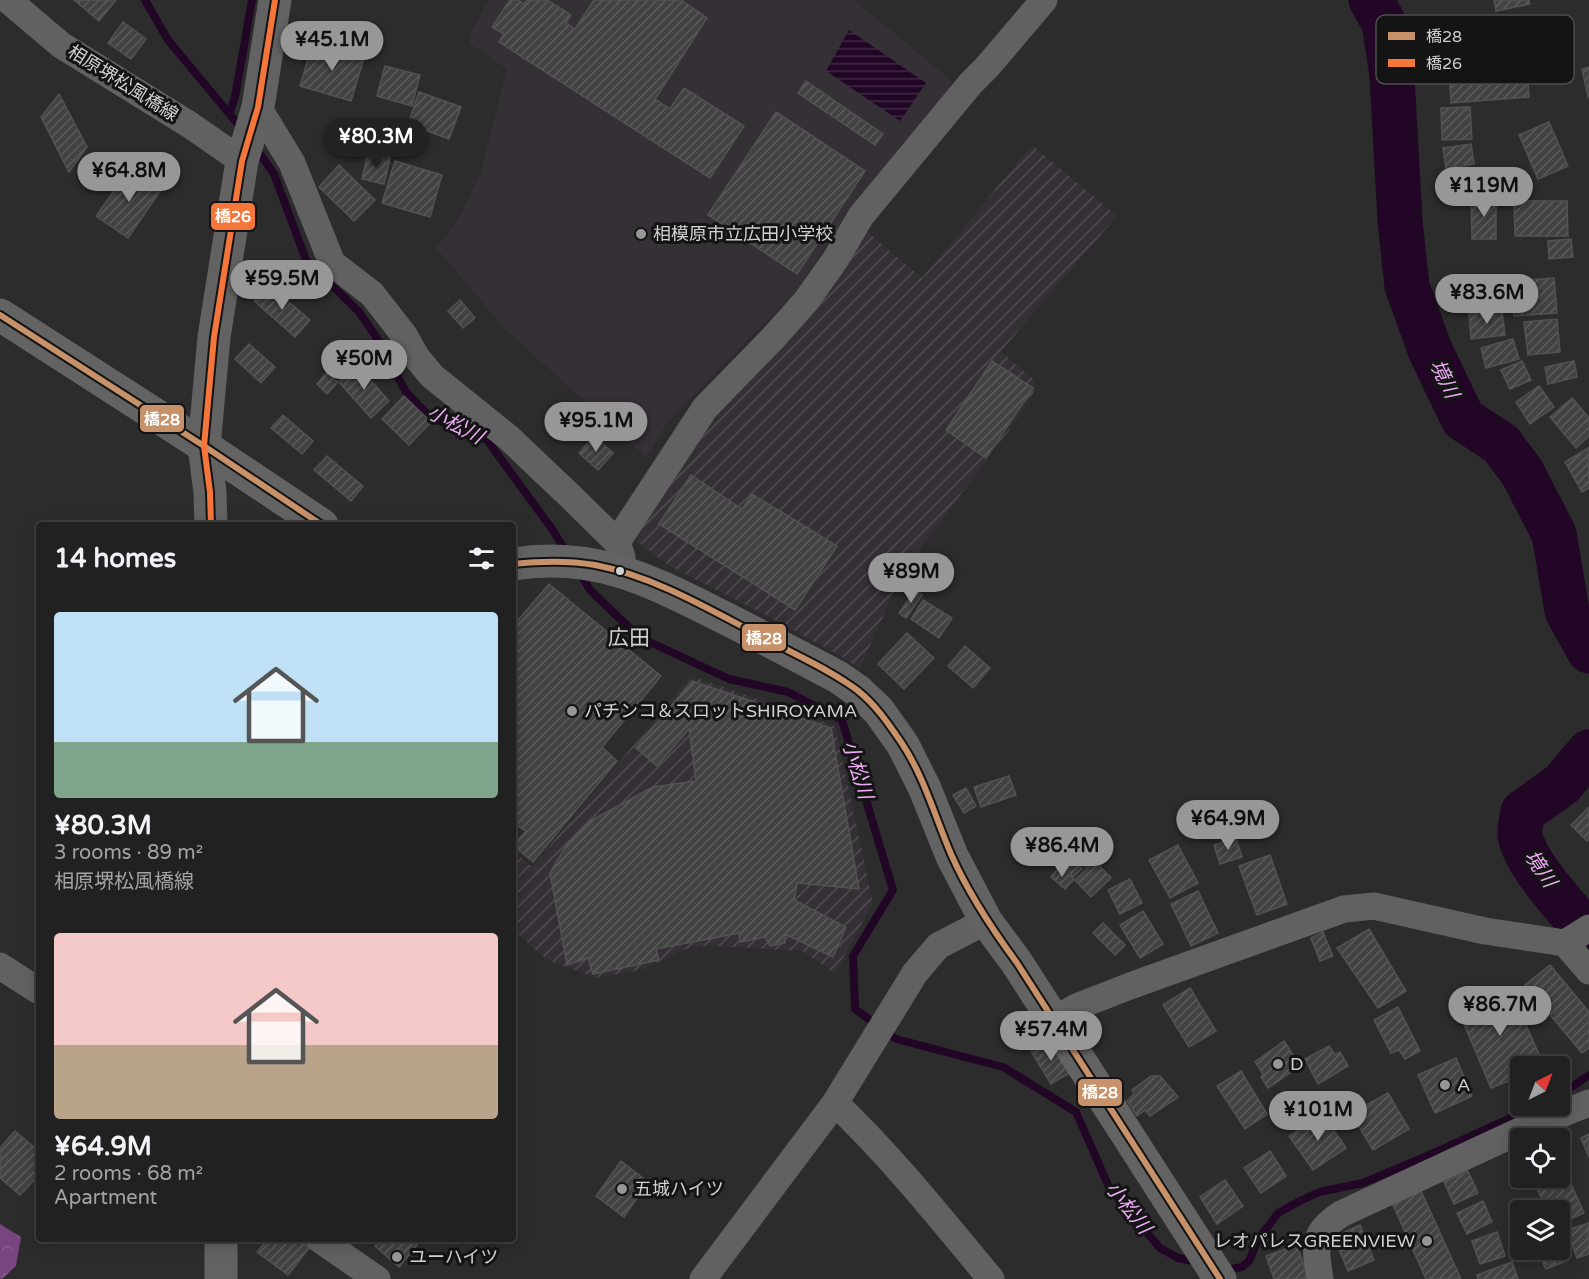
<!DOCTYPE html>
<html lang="en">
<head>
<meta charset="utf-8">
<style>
	:root { --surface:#212121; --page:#29292a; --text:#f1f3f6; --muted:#a2a3a5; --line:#3e3e3f; --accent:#989798 }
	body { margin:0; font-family:"Varela Round","Noto Sans JP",sans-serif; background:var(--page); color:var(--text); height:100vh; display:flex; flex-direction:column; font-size:22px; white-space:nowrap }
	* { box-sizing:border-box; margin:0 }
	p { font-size:20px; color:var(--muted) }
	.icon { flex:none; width:33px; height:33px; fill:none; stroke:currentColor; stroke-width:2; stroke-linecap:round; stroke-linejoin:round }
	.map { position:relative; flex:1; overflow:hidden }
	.panel { position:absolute; left:36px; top:522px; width:480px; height:720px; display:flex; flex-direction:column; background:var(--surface); border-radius:6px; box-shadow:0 3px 15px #0003,0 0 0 2px var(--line) }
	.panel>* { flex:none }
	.needle { width:39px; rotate:42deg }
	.controls { position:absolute; left:1510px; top:1056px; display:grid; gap:12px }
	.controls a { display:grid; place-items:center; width:60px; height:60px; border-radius:6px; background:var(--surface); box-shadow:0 3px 15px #0003,0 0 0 2px var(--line); font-size:30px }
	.price { position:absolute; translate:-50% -51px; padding:0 14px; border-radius:21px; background:var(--accent); color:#111; font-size:20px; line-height:39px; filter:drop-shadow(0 2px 3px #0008) }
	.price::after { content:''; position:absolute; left:50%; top:36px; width:18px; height:14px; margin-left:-9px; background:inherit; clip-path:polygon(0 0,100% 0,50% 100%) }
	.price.current { background:#222; color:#fff }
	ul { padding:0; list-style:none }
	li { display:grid; align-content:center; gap:12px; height:318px; padding:0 18px }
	li span { display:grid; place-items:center; height:186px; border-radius:6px; color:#555 }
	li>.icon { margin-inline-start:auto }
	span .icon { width:108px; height:108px; fill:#fffc; stroke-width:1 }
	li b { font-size:26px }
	h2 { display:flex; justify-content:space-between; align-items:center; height:72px; padding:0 18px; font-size:26px }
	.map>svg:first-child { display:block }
	.built { fill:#352f36 }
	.industrial { fill:url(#industrial-furrows) }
	.forest { fill:url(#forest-crowns) }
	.water { fill:url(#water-rules) }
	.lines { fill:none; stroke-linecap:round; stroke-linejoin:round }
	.stream { stroke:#210725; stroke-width:8 }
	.river { stroke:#210725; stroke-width:45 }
	.building { fill:url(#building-hatch); stroke:#525252; stroke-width:1.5 }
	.street { stroke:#626162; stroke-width:27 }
	.secondary { stroke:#636363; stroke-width:33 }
	.primary { stroke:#626262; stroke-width:33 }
	.bus-1-casing { stroke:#151415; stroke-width:10 }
	.bus-2-casing { stroke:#151415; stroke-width:10 }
	.bus-1 { stroke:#c7916a; stroke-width:6 }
	.bus-2 { stroke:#f5763a; stroke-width:6 }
	.poi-dot { fill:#989798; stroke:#151415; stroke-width:2 }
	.bus-dot { fill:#d2d1d2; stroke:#151415; stroke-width:2 }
	.labels { text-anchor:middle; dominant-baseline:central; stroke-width:6; stroke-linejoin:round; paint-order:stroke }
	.street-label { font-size:18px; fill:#d2d1d2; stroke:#151415 }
	.poi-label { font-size:18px; fill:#d2d1d2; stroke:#151415; text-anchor:start }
	.water-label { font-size:20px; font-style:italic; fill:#eeacf6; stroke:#151415 }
	.quarter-label { font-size:21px; fill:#d2d1d2; stroke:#151415 }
	.key { fill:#151415; stroke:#4e4d4e; stroke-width:1.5 }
	.key-label { font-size:16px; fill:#d2d1d2 }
	.line-badge { stroke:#151415; stroke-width:2 }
	.badge-label { font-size:16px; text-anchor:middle; font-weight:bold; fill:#fff }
</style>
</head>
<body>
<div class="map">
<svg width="1589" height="1279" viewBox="0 0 1589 1279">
	<defs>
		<pattern id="industrial-furrows" width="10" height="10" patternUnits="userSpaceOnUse" patternTransform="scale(1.5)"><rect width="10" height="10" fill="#352f36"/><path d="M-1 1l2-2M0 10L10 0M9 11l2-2" fill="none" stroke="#514c52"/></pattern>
		<pattern id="forest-crowns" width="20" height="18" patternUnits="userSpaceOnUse" patternTransform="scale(1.5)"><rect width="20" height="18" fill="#794580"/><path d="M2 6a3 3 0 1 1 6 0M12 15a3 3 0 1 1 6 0" fill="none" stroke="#8b5f91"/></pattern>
		<pattern id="water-rules" width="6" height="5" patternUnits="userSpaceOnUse" patternTransform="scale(1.5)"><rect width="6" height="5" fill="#210725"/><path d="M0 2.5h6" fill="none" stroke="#402a44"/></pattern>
		<pattern id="building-hatch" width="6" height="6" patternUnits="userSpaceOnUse" patternTransform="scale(1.5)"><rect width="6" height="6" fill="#434243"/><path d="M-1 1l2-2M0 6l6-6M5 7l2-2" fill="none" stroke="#5d5c5d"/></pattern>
	</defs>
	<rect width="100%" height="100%" fill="#2c2c2c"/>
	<path class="built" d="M 489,0 L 854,0 L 951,80 L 949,93 L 854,204 L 796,291 L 669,420 L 646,457 L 505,329 L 436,248 L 458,220 L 481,172 L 507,69 L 470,44 L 469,35 Z"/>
	<path class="industrial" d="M 1032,145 L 1117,216 L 1001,351 L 1033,379 L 1036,386 L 1032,397 L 1010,429 L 902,573 L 860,669 L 846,659 L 754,609 L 673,568 L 635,540 L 641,527 L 716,417 L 715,412 L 865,230 L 922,278 Z
		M 691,676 L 835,726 L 873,903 L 835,973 L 802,951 L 715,946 L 691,947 L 641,970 L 596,978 L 547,960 L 513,930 L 513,851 L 532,867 Z"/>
	<path class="forest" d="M 0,1224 L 21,1237 L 16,1266 L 2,1279 L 0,1279 Z"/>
	<path class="water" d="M 849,30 L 926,83 L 900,121 L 826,71 Z"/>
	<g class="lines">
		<path class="stream" d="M 145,0 L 168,40 L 242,129
			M 230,112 L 235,97 L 252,0
			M 256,148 L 274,174 L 306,260 L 359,312 L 375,335 L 406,392 L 430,417 L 487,440 L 552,529 L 567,553
			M 580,573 L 590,590 L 639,637 L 729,679 L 788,692 L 842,720 L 893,890 L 853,956 L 855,1009 L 896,1039 L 1003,1067 L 1076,1112 L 1109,1187 L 1160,1248 L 1178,1258 L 1198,1262
			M 1560,1095 L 1589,1075
			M 1225,1268 L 1232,1269 L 1242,1267 L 1249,1261 L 1258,1240 L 1278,1213 L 1300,1201 L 1319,1192 L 1363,1183 L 1434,1153 L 1537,1106"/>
		<path class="river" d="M 1371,0 L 1384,23 L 1392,76 L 1400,221 L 1407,286 L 1430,350 L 1463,419 L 1501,444 L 1522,472 L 1554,534 L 1567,611 L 1589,651
			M 1589,752 L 1562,784 L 1523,812 C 1522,819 1519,829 1520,835 C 1525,865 1569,910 1589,934"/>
	</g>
	<path class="building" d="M 74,0 L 116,0 L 99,21 Z
		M 510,0 L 518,0 L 524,4 L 527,0 L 547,0 L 571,15 L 566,23 L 575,29 L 594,0 L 681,0 L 707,18 L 655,99 L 670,109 L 684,88 L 744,126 L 710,178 L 499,42 L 504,34 L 492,27 Z
		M 1494,0 L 1529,0 L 1530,4 L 1496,11 Z
		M 123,22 L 146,39 L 131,59 L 108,43 Z
		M 313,42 L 364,58 L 351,101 L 300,86 Z
		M 1525,48 L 1529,97 L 1451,103 L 1448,53 Z
		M 385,66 L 420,75 L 412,106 L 377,96 Z
		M 1589,67 L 1589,97 L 1588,97 L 1582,69 Z
		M 806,81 L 883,134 L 875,145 L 798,93 Z
		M 419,92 L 461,107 L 449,139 L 408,124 Z
		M 59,94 L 87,147 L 69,172 L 41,117 Z
		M 1470,107 L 1472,139 L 1442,140 L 1441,108 Z
		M 776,112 L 865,171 L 797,274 L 708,215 Z
		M 1549,122 L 1568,166 L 1538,179 L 1519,135 Z
		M 1471,144 L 1474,164 L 1446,169 L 1443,148 Z
		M 368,153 L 390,158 L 384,184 L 362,179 Z
		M 395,161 L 442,175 L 430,217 L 382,203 Z
		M 339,165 L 375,200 L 354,221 L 319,187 Z
		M 130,168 L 161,190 L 128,238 L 96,216 Z
		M 1471,197 L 1496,197 L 1496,239 L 1472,239 Z
		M 1514,201 L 1567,201 L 1568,236 L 1515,236 Z
		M 1571,239 L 1573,257 L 1549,259 L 1548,241 Z
		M 1554,278 L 1557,313 L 1514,316 L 1512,281 Z
		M 269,285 L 310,320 L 295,337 L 254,301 Z
		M 460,300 L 475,318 L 463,328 L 448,311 Z
		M 1502,311 L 1505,335 L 1471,339 L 1469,314 Z
		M 1557,319 L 1560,352 L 1528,355 L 1524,322 Z
		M 1513,339 L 1519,359 L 1486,368 L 1481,348 Z
		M 249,344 L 275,367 L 261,383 L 235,359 Z
		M 992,361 L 1033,388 L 986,458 L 946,430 Z
		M 1522,361 L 1531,380 L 1510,389 L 1501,370 Z
		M 1574,361 L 1577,377 L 1548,384 L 1545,367 Z
		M 357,365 L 389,401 L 371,418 L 339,382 Z
		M 327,372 L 338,382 L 327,394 L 317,384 Z
		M 1539,386 L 1554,407 L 1530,424 L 1516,402 Z
		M 404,396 L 431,422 L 409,445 L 382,419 Z
		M 1572,398 L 1589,418 L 1589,436 L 1576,448 L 1550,417 Z
		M 283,415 L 313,441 L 302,454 L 271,428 Z
		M 594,436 L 613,453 L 598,470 L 579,453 Z
		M 1588,448 L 1589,488 L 1582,492 L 1565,462 Z
		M 327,456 L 363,486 L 351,501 L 314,470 Z
		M 691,475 L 742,509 L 752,494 L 837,546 L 795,610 L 659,524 Z
		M 549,584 L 661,676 L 602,747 L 617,761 L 533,862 L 513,846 L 526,831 L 513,823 L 513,626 Z
		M 915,590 L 922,595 L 906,618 L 899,613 Z
		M 923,600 L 952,618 L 939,638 L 911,619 Z
		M 907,633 L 934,658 L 904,689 L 878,664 Z
		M 965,646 L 990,668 L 973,688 L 948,666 Z
		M 692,681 L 831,728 L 859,889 L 797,883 L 794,900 L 846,927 L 833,957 L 785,934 L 785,943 L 770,946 L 765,937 L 740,942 L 739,933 L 656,949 L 659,960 L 593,974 L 588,958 L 567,965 L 550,873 L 567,844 L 590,821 L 653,787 L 696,781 L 689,729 L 657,766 L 636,748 Z
		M 1009,776 L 1016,795 L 981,807 L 974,787 Z
		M 966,788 L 976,806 L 964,813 L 953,795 Z
		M 1589,807 L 1589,839 L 1587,841 L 1571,825 Z
		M 1236,839 L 1242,857 L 1220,864 L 1214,845 Z
		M 1083,841 L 1096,860 L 1085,867 L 1072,848 Z
		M 1178,845 L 1198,883 L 1170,898 L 1149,860 Z
		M 1071,855 L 1082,869 L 1073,877 L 1061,863 Z
		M 1270,855 L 1287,904 L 1257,915 L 1239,866 Z
		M 1095,861 L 1111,878 L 1091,897 L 1075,880 Z
		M 1059,867 L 1074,879 L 1065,889 L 1051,877 Z
		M 1130,879 L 1142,903 L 1120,914 L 1108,890 Z
		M 1198,891 L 1218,933 L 1191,946 L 1171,904 Z
		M 1143,911 L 1163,944 L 1140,958 L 1120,925 Z
		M 1103,923 L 1125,945 L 1115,955 L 1093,933 Z
		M 1369,929 L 1406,991 L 1378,1008 L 1337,948 Z
		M 1323,932 L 1333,956 L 1320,961 L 1311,938 Z
		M 1550,965 L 1589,1012 L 1589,1048 L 1582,1053 L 1525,985 Z
		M 1190,988 L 1216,1031 L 1189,1047 L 1163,1005 Z
		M 1510,988 L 1544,1066 L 1521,1066 L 1521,1076 L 1491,1088 L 1458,1010 Z
		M 1398,1007 L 1420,1051 L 1405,1059 L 1399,1050 L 1391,1053 L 1374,1020 Z
		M 1050,1039 L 1071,1072 L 1051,1084 L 1031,1051 Z
		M 1284,1041 L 1300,1066 L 1268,1088 L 1261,1077 L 1263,1074 L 1255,1062 Z
		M 1329,1046 L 1335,1055 L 1340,1052 L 1348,1066 L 1318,1084 L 1305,1059 Z
		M 1456,1058 L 1472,1096 L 1435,1113 L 1418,1075 Z
		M 1241,1071 L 1267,1114 L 1245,1129 L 1217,1086 Z
		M 1151,1076 L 1160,1076 L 1178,1097 L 1150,1116 L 1145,1110 L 1137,1116 L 1127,1101 L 1134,1094 L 1132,1090 Z
		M 1388,1093 L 1409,1129 L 1373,1150 L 1351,1113 Z
		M 1323,1114 L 1346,1148 L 1313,1170 L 1289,1136 Z
		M 15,1131 L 39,1151 L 39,1175 L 20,1195 L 0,1178 L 0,1148 Z
		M 1589,1134 L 1589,1157 L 1581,1138 Z
		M 1270,1151 L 1286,1176 L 1261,1193 L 1244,1168 Z
		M 1560,1160 L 1584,1213 L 1560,1224 L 1560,1210 L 1547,1210 L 1532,1178 L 1560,1178 Z
		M 621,1161 L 648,1182 L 624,1217 L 596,1196 Z
		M 1468,1171 L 1478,1193 L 1454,1204 L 1444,1182 Z
		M 1225,1180 L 1243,1206 L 1217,1224 L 1200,1197 Z
		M 1421,1191 L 1461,1279 L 1426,1279 L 1392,1203 Z
		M 1483,1201 L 1492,1222 L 1467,1234 L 1457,1213 Z
		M 1589,1223 L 1589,1254 L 1577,1258 L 1567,1230 Z
		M 1360,1225 L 1374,1260 L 1348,1271 L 1334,1237 Z
		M 1497,1232 L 1505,1256 L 1480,1264 L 1472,1241 Z
		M 268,1239 L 276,1241 L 277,1239 L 298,1239 L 309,1248 L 288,1275 L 257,1252 Z
		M 381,1239 L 422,1239 L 399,1267 L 375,1246 Z
		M 1297,1245 L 1308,1277 L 1303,1279 L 1274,1279 L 1266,1256 Z
		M 1560,1248 L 1566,1261 L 1546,1269 L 1537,1250 L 1560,1250 Z
		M 1512,1262 L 1518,1279 L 1478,1279 L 1477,1275 Z"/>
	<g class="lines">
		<path class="street" d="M 8,0 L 61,45 L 190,125 L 242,161
			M 258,107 L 292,163 L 332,263 L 372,294 L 404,335 L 417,358 L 432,376 L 509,438 L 568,494 L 617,542 L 622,557
			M 617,542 L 705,408 L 775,336 L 806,301 L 835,260 L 861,216 L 971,83 L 987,67 L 1044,0
			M 1565,943 L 1589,971
			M 0,966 L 39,991
			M 1054,1020 L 1076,1007 L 1130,986 L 1344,909 L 1374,906 L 1485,931 L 1565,943 L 1589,928
			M 835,1103 C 892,1157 941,1219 991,1279
			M 319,1239 L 377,1279
			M 703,1279 L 835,1103 L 915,973 L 938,946 L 986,921
			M 1320,1279 C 1315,1246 1311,1234 1341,1214 L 1526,1128 L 1589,1103"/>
		<path class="secondary" d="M 0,315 L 204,446 L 322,525
			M 513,564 C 594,551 649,580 719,615 C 759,635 798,656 838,677 L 858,691 L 879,711 L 903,745 L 925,789 L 952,856 L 986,921 L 1017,963 L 1220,1279"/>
		<path class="primary" d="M 211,525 L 210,492 L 204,446 L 214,337 L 242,161 L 258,107 L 275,0
			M 221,1239 L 221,1279"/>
		<g class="bus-1-casing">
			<path id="bus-1" d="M 0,315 L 204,446 L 322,525
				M 513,564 C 541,561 567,560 595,565 C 658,577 717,614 774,643 C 802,658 832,671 857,690 C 875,704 888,723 901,742 C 924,776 935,817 951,854 C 968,893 992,929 1017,963 L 1220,1279"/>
		</g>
		<g class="bus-2-casing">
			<path id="bus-2" d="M 211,525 L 210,492 L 204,446 L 214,337 L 242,161 L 258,107 L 275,0"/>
		</g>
		<use href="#bus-1" class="bus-1"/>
		<use href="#bus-2" class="bus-2"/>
	</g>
	<g class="poi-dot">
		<circle cx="641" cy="234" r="6"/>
		<circle cx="572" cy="711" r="6"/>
		<circle cx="1278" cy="1064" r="6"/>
		<circle cx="1445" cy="1085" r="6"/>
		<circle cx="622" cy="1189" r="6"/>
		<circle cx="1427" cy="1241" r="6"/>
		<circle cx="397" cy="1257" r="6"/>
	</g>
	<circle class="bus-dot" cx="620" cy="571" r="5"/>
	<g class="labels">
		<g class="street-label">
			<text transform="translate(123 83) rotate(32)">相原堺松風橋線</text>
		</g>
		<g class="poi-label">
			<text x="653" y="234">相模原市立広田小学校</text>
			<text x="584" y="711">パチンコ＆スロットSHIROYAMA</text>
			<text x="1290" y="1064">D</text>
			<text x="1457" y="1085">A</text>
			<text x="634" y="1189">五城ハイツ</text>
			<text x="1415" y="1241" text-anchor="end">レオパレスGREENVIEW</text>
			<text x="409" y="1257">ユーハイツ</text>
		</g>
		<g class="water-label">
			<text transform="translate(1444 379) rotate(64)">境川</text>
			<text transform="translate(455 425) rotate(28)">小松川</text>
			<text transform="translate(857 770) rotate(73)">小松川</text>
			<text transform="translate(1540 869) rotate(56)">境川</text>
			<text transform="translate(1128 1208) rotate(52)">小松川</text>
		</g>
		<g class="quarter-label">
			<text x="629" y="638">広田</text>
		</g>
	</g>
	<rect x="1376" y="15" width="198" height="69" rx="9" class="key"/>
	<rect x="1388" y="32" width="27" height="8" fill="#c7916a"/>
	<rect x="1388" y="59" width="27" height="8" fill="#f5763a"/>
	<g class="key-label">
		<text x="1426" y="42">橋28</text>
		<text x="1426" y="69">橋26</text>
	</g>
	<g class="line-badge">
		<rect x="210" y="202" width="46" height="29" rx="6" fill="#f5763a"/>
		<rect x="139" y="404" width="46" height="29" rx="6" fill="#c7916a"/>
		<rect x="741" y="623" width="46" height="29" rx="6" fill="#c7916a"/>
		<rect x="1077" y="1078" width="46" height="29" rx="6" fill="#c7916a"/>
	</g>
	<g class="badge-label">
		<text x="233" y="222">橋26</text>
		<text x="162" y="425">橋28</text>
		<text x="764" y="644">橋28</text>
		<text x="1100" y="1098">橋28</text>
	</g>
</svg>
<div class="controls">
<a><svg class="needle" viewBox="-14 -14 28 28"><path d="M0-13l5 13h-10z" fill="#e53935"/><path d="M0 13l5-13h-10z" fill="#a2a3a5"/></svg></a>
<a><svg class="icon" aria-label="locate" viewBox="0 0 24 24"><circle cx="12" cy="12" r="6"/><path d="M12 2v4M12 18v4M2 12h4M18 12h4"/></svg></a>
<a><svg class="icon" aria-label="layers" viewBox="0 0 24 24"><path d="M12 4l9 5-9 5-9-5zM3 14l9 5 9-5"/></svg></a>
</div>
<b class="price" style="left:332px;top:72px">¥45.1M</b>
<b class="price current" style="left:376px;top:169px">¥80.3M</b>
<b class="price" style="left:129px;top:203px">¥64.8M</b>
<b class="price" style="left:1484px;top:218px">¥119M</b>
<b class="price" style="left:282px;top:311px">¥59.5M</b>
<b class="price" style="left:1487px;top:325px">¥83.6M</b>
<b class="price" style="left:364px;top:391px">¥50M</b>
<b class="price" style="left:596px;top:453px">¥95.1M</b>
<b class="price" style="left:911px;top:604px">¥89M</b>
<b class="price" style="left:1228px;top:851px">¥64.9M</b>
<b class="price" style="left:1062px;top:878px">¥86.4M</b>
<b class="price" style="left:1500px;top:1037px">¥86.7M</b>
<b class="price" style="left:1051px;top:1062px">¥57.4M</b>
<b class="price" style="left:1318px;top:1142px">¥101M</b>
<section class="panel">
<h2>14 homes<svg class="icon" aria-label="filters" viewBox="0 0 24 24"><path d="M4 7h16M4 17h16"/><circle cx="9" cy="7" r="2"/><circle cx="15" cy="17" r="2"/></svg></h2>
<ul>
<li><span style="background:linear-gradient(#bfe0f5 70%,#7fa58c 0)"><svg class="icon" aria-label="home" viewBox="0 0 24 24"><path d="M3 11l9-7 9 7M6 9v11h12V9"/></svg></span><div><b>¥80.3M</b><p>3 rooms · 89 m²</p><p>相原堺松風橋線</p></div></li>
<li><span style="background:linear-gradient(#f6c9c9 60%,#b9a48a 0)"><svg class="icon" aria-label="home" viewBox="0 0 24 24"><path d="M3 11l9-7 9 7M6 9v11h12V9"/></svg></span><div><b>¥64.9M</b><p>2 rooms · 68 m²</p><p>Apartment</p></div></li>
</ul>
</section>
</div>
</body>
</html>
